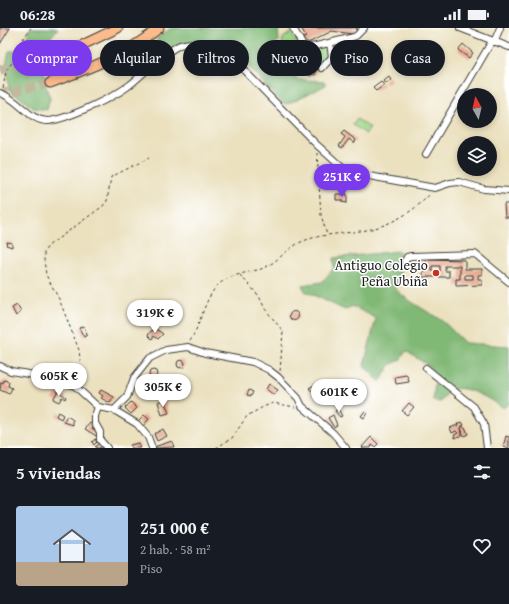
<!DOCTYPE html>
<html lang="es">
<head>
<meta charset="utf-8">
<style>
	:root { --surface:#171b24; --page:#242831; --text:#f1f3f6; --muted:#9ea1a6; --accent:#7c3aed }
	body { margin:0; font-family:"Gentium Book Plus",serif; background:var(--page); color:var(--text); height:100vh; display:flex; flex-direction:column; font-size:15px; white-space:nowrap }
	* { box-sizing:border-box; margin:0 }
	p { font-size:13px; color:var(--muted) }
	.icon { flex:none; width:22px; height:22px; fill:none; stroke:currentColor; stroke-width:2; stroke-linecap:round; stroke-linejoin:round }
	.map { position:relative; height:420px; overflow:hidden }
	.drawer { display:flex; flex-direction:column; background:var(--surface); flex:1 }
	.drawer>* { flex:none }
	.guide { position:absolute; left:12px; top:12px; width:485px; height:36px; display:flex; gap:8px }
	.needle { width:26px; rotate:352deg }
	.fabs { position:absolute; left:457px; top:60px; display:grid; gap:8px }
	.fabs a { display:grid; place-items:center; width:40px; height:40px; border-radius:50%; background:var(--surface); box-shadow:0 2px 6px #0003; font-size:20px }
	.price { position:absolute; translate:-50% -34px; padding:0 9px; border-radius:14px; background:#fff; color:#222; font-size:13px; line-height:26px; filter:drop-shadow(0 1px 2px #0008) }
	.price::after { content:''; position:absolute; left:50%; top:24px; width:12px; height:9px; margin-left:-6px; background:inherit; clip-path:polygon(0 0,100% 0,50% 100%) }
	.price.selected { background:var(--accent); color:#fff }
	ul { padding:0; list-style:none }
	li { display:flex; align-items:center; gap:12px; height:100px; padding:0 16px }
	li span { display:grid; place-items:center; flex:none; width:112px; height:80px; border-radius:4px; color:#555 }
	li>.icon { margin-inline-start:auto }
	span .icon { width:48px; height:48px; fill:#fffc; stroke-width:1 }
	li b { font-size:17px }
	h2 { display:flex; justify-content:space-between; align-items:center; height:48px; padding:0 16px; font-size:17px }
	.tag { padding:0 14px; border-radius:18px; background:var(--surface); box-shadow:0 2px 6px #0003; font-size:14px; line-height:36px }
	.tag.selected { background:var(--accent); color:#fff }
	.status { display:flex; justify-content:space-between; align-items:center; height:28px; padding:0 20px; background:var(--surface); direction:ltr }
	.status svg { height:11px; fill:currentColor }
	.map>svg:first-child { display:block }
	.green { fill:#a0d789; stroke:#5e7a52 }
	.forest { fill:#80b875; stroke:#4e6a48 }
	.building { fill:#e7a992; fill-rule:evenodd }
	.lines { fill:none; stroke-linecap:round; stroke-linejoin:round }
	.highway-tunnel { stroke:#c2ba9e; stroke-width:9; stroke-dasharray:9 4.5; stroke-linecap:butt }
	.minor-casing { stroke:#3b3a34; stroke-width:8 }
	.highway-casing { stroke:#3b3a34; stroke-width:11 }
	.path { stroke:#3b3a34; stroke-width:1; stroke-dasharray:3 3; stroke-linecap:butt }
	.minor { stroke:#fff; stroke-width:6 }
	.highway { stroke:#fbbb8c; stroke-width:9 }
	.poi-dot { fill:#c8321e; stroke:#fff; stroke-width:1.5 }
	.labels { text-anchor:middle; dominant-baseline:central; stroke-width:3; stroke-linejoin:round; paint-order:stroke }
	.poi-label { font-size:14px; fill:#1c1c1c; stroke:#fff; text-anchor:end }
</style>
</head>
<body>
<div class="status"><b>06:28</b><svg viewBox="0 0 49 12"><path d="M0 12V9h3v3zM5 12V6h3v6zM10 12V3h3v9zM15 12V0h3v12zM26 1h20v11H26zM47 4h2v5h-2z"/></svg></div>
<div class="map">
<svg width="509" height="420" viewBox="0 0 509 420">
	<rect width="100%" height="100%" fill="#fff"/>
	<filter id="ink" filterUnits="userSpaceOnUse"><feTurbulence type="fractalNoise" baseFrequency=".025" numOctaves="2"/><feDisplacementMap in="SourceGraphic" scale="8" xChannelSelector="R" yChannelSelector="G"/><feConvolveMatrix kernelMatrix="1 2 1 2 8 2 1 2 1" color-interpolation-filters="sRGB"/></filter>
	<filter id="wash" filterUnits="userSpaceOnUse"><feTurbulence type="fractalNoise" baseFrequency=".012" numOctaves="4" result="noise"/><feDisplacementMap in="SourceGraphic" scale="16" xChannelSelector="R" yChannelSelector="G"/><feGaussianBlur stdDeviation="0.9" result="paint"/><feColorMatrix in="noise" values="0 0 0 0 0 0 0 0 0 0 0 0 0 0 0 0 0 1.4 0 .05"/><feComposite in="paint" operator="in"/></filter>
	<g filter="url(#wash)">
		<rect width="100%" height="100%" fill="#ebe1bf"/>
		<path class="green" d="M 291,5 C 303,28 305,19 326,19 L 327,30 L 317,38 L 311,35 L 313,31 L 288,21 L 286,25 L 281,23 L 283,10 Z
			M 357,91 L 370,100 L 366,106 L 353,97 Z"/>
		<path class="forest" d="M 30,0 L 58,0 L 42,21 L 46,59 L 50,70 L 47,82 L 33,80 L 9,61 L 6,37 L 9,23 L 22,23 Z
			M 171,0 L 278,0 L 279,13 C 267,19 267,26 271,39 L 299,52 L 324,53 L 326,57 L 287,76 L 282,75 L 247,37 L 222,15 L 195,13 L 166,24 L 156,11 Z
			M 399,223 L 401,240 L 396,261 C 402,270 431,285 442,293 C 450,299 457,308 465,315 L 509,318 L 509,375 L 503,380 C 491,372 464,354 449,363 C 446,365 444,371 441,374 L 433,373 L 435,354 L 429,338 L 406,323 L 400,332 L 390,337 L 380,354 L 364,338 L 376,290 L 352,278 L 345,282 L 305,263 L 302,257 L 322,254 L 334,240 L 333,230 Z"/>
		<g id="blocks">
			<path class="building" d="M 0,0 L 10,0 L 0,16 Z
				M 304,0 L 357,0 L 356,5 L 352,6 L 332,3 L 306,16 L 303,10 L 306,9 L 302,1 Z
				M 463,16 L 473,25 L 469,30 L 458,22 Z
				M 288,21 L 313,32 L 311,35 L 319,38 L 315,47 L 312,46 L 311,48 L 276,33 L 280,22 L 286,25 Z
				M 389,49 L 391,52 L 386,56 L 384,53 Z
				M 381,54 L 384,57 L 376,63 L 373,60 Z
				M 344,103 L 356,112 L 354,115 L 349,111 L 342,120 L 339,118 L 345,109 L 341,106 Z
				M 336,166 L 347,166 L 347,175 L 342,174 L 342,172 L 336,172 Z
				M 504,176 L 509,176 L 509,189 L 505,189 Z
				M 7,214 L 12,215 L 12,219 L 6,217 Z
				M 426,231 L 465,232 L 465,241 L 482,241 L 482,247 L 478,247 L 478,251 L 482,251 L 482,257 L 456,258 L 456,251 L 460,251 L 460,238 L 445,238 L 445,243 L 449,243 L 449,249 L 423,249 L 423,243 L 427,243 ZM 432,238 L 440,238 L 440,243 L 432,243 ZM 465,247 L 473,247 L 473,251 L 465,251 Z
				M 17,277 L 21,284 L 16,288 L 12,280 Z
				M289.5 288a4.5 4.5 0 1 1 9 0a4.5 4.5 0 1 1-9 0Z
				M 84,298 L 87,307 L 84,309 L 79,300 Z
				M 156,301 L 163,306 L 158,311 L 154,308 L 152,311 L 148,307 L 152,302 L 153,303 Z
				M177 336a4 4 0 1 1 8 0a4 4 0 1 1-8 0Z
				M149 346a4 4 0 1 1 8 0a4 4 0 1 1-8 0Z
				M 406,347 L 408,349 L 409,354 L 396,356 L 395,349 Z
				M 4,352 L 9,354 L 8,358 L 12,360 L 9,366 L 0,362 L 1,354 L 3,355 Z
				M 318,355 L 322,362 L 314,366 L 309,360 Z
				M 269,356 L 278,362 L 274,367 L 266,361 Z
				M 101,362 L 114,369 L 110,375 L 101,370 L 103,368 L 99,365 Z
				M 249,362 L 253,364 L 251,368 L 247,367 Z
				M 58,363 L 66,369 L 65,371 L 62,369 L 59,374 L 53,371 Z
				M 164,372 L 169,385 L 162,387 L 158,374 Z
				M 131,374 L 137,380 L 131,386 L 125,380 Z
				M 409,375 L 414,379 L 407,387 L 402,383 Z
				M 338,381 L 342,388 L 340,389 L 335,383 Z
				M 365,383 L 367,385 L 364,390 L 361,388 Z
				M 58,384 L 63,387 L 61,391 L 56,388 Z
				M 144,387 L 149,391 L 143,398 L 138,393 Z
				M 333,387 L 337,397 L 334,399 L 328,390 Z
				M 67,388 L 73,392 L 73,397 L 64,394 Z
				M 462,394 L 464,397 L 461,399 L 465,399 L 468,406 L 464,408 L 461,400 L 462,407 L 455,410 L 454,407 L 458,405 L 456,403 L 452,405 L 450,400 L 457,397 L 459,398 L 457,396 Z
				M 90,395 L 94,398 L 92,400 L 99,405 L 98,409 L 85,401 Z
				M 163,401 L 167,408 L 157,413 L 154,406 Z
				M 506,408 L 509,409 L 509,420 L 503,419 Z
				M 371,409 L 378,416 L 375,419 L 372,417 L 371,420 L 363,420 L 362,419 Z
				M 95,411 L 97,414 L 94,417 L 92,414 Z
				M 172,413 L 174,419 L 154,420 L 157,418 Z
				M 99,415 L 103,419 L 97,420 L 95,419 Z
				M 138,415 L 140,420 L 132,420 L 130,417 Z"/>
		</g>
	</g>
	<g filter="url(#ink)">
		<use href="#blocks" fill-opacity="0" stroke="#3b3a34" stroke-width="1"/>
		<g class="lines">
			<path class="highway-tunnel" d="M 0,42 L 46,30
				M 0,66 L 50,55"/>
			<g class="minor-casing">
				<path id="minor" d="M 293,0 L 302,16 L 312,19 L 350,10 L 356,8 L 364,0
					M 460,0 L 509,19
					M 494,14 L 500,0
					M 322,40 L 332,29 L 330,15
					M 0,65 C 19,71 30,94 49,93 C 67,91 112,70 127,59 C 141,49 165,23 180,17 C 191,13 217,17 226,24 L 317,117 L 347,144 L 435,160 L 450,155 L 459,154 L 484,161 L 509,163
					M 426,126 L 492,13
					M 405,233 L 407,229 L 411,228 L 475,226 L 509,254
					M 0,338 L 11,343 L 57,351 L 75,358 L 98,379 L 114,382 L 137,396 L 148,409 L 152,420
					M 426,340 L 474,379 L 484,396 L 487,420
					M 98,379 L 95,388 L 95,395 L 100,404 L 100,412 L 107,420
					M 114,382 L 127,369 L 134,350 L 150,330 L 166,322 L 188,319 L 205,325 L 253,334 L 269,342 L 278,349 L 298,370 L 302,378 L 333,405 L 346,420"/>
			</g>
			<g class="highway-casing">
				<path id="highway" d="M 46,30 L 76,20 L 118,0
					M 50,55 C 88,41 128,26 159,0"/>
			</g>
			<path class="path" d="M 3,60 L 6,43 L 16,29 L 17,19 L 31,0
				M 317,125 L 321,187 L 327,207
				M 240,247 L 259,268 L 265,281 L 283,303 L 280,344
				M 190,313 C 201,296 203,275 216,259 C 227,247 246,245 261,241 C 276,236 286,221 301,214 C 319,206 341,206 360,203 C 386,200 413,185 431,165
				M 83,358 L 79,322 L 59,271 L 46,247 L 44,232 L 44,224 L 48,218 L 103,178 L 107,173 L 111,149 L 149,130
				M 216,420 L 232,410 L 247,388 L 263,379 L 273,375 L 295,379"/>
			<use href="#minor" class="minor"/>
			<use href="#highway" class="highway"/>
		</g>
	</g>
	<circle class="poi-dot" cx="436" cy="245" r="4"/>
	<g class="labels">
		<g class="poi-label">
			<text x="428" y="237">Antiguo Colegio<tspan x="428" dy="16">Peña Ubiña</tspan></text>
		</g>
	</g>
</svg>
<div class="fabs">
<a><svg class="needle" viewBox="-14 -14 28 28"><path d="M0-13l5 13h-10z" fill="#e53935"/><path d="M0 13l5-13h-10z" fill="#9ea1a6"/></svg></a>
<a><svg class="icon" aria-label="layers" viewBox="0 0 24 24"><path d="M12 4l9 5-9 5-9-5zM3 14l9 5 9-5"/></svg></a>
</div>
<b class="price selected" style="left:342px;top:170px">251K €</b>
<b class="price" style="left:155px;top:306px">319K €</b>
<b class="price" style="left:59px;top:369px">605K €</b>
<b class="price" style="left:163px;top:380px">305K €</b>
<b class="price" style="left:339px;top:385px">601K €</b>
<div class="guide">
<a class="tag selected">Comprar</a>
<a class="tag">Alquilar</a>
<a class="tag">Filtros</a>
<a class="tag">Nuevo</a>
<a class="tag">Piso</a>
<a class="tag">Casa</a>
</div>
</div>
<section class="drawer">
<h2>5 viviendas<svg class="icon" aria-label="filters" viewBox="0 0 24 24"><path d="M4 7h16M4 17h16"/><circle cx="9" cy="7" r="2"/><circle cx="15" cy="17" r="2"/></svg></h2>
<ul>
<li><span style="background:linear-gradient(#a9c7e8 70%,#b9a48a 0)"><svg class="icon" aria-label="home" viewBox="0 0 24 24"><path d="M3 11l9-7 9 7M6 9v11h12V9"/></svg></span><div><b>251 000 €</b><p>2 hab. · 58 m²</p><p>Piso</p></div><svg class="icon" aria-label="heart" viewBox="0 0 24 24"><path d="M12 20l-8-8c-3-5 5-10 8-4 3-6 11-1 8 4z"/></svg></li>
</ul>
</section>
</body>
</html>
